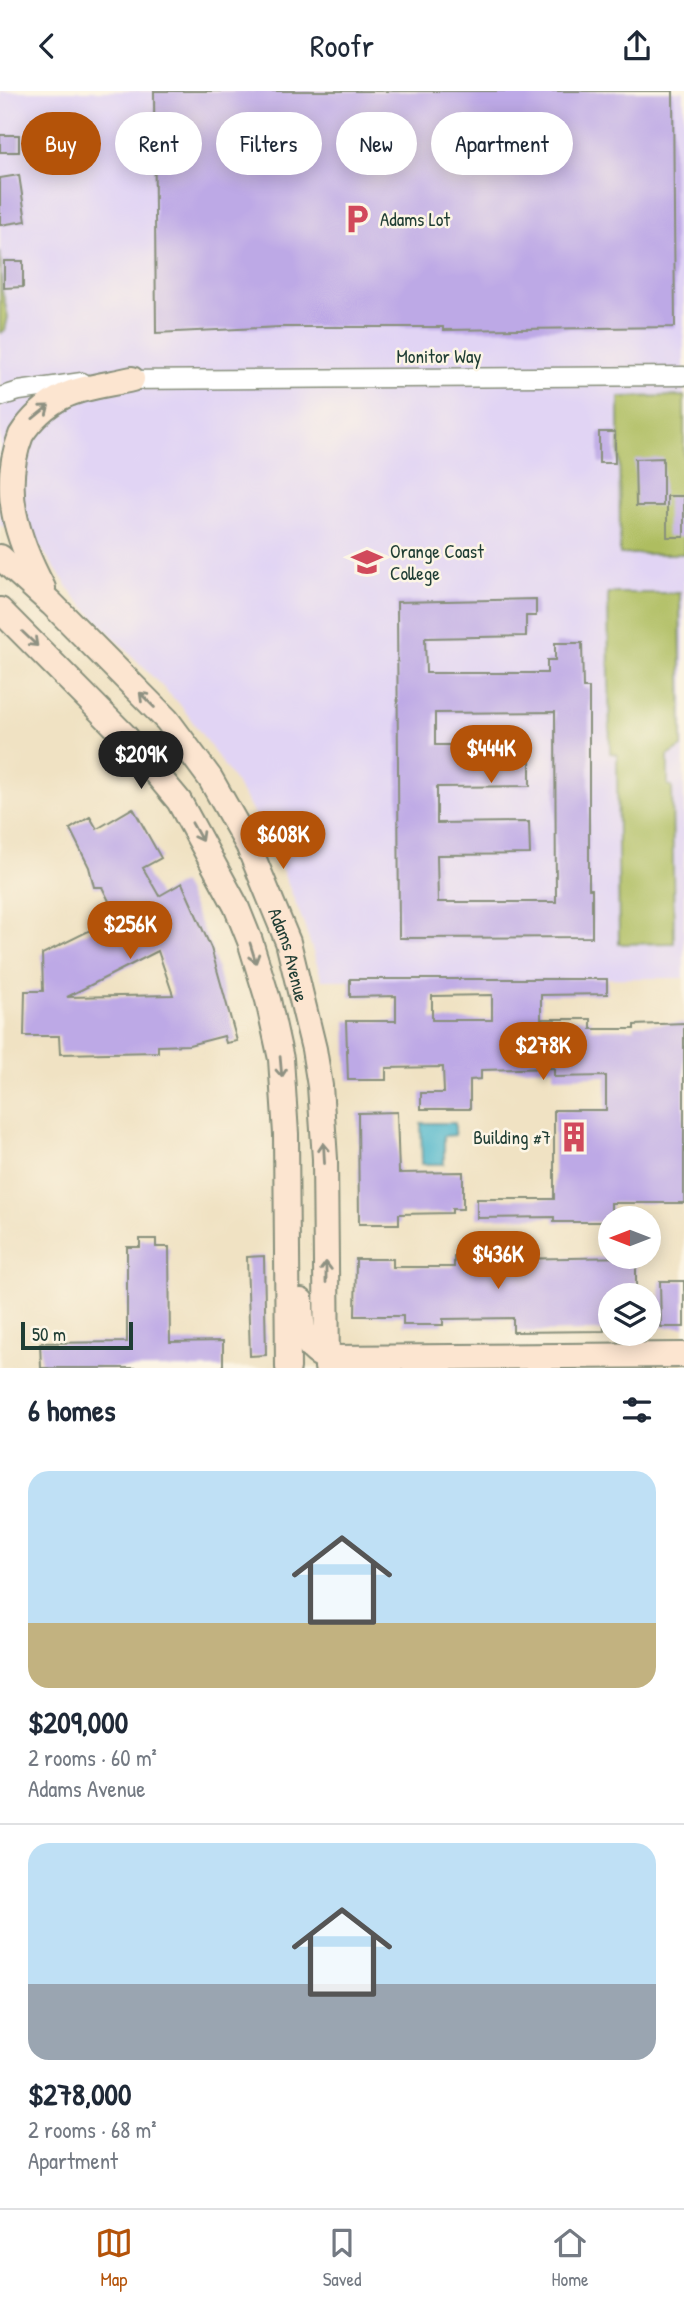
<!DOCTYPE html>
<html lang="en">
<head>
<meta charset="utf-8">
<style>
	:root { --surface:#fff; --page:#f6f6f7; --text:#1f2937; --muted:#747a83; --line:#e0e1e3; --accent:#b45309 }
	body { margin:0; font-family:"Patrick Hand",sans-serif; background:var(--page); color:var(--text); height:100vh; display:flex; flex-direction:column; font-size:26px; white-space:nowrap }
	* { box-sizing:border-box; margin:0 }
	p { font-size:23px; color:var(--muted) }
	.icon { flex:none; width:38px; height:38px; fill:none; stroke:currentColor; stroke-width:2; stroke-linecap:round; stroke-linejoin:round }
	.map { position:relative; height:1277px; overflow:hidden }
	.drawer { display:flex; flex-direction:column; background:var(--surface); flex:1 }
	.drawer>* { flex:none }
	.guide { position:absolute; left:21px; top:21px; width:642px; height:63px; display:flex; gap:14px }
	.needle { width:46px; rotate:270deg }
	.fabs { position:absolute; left:598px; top:1115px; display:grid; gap:14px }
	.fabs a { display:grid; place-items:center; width:63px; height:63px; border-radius:50%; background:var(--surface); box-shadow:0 4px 18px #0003; font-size:35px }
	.scale { position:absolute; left:21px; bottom:18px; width:112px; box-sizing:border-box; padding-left:7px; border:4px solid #1f3d34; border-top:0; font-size:19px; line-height:24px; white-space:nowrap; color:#1f3d34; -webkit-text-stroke:5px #fcf5e5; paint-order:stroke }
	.price { position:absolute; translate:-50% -60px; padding:0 16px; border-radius:24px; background:var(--accent); color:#fff; font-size:23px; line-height:46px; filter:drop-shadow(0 2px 4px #0008) }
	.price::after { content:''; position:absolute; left:50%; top:42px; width:21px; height:16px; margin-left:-10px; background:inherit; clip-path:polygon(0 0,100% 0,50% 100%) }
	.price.selected { background:#222; color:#fff }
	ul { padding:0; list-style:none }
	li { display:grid; align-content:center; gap:14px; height:371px; padding:0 28px }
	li+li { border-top:2px solid var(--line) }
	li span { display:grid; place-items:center; height:217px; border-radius:21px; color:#555 }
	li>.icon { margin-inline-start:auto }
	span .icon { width:126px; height:126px; fill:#fffc; stroke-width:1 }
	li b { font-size:30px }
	h2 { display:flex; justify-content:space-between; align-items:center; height:84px; padding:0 28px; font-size:30px }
	.chip { padding:0 24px; border-radius:32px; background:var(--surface); box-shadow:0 4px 18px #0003; font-size:24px; line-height:63px }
	.chip.selected { background:var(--accent); color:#fff }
	header { display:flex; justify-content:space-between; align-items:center; height:91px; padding:0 28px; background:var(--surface); font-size:32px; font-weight:600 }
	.tab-bar { display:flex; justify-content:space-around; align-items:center; height:98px; border-top:2px solid var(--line); background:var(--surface); font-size:19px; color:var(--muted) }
	.tab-bar a { display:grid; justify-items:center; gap:4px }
	.tab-bar .selected { color:var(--accent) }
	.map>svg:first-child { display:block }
	.built { fill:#e1d4f4 }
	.green { fill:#aebd60; stroke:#667d4a; stroke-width:2 }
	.water { fill:#4cb5ca; stroke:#36797f; stroke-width:2 }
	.building { fill:#bda9e6; fill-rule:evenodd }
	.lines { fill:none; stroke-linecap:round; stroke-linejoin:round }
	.street-casing { stroke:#88907c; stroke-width:21 }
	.secondary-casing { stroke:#88907c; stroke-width:28 }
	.street { stroke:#fff; stroke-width:18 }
	.secondary { stroke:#fce5d0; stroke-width:24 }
	.oneway { stroke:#8e9182 }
	.labels { text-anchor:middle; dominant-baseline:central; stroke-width:5; stroke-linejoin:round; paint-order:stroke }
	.poi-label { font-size:19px; fill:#1f3d34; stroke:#fcf5e5; text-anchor:start }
	.street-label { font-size:19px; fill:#1f3d34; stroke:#fcf5e5 }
</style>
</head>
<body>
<header><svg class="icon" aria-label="back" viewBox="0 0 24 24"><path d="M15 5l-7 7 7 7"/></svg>Roofr<svg class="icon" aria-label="share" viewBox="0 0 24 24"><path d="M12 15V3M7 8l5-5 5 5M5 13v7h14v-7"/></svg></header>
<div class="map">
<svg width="684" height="1277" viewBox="0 0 684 1277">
	<rect width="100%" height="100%" fill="#fcf5e5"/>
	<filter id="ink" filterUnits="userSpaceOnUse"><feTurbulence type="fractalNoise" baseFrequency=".0143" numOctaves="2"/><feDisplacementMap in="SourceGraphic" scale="14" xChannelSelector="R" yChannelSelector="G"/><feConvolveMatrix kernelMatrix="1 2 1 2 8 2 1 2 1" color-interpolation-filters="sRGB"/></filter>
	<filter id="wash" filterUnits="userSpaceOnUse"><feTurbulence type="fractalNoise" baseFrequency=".00686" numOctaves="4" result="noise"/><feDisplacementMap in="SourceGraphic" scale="28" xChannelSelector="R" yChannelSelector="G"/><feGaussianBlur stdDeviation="1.57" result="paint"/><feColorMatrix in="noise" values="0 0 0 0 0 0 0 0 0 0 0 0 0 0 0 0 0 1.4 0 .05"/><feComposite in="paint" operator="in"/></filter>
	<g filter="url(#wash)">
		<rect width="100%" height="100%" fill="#f0e2c3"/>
		<path class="built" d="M 0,0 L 684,0 L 684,887 L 322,889 L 304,833 L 270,749 L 230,683 L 182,616 L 75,506 L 27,437 L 0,435 Z"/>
		<path class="green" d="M 0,161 L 2,199 L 8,226 L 5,239 L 0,242 Z
			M 684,305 L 684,463 L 620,463 L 619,306 Z
			M 680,502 L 682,656 L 668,665 L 668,695 L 672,696 L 674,852 L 619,853 L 617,663 L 610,662 L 608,502 Z"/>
		<path class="water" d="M 421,1032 L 455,1032 L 455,1044 L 444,1045 L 444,1073 L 422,1073 Z"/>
		<g id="blocks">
			<path class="building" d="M 154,0 L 673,0 L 675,236 L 443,239 L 443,236 L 280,236 L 156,242 Z
				M 0,44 L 19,44 L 19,61 L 0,61 Z
				M 19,84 L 26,130 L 0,134 L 0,87 Z
				M 4,170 L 23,170 L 23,196 L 4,197 Z
				M 599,341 L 615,341 L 615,372 L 599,372 Z
				M 663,367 L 663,415 L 636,415 L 635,368 Z
				M 667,405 L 684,405 L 684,446 L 667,446 Z
				M 536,508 L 536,525 L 526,525 L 526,545 L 425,547 L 426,582 L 547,582 L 547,569 L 555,569 L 555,552 L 582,552 L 583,597 L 589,597 L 589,798 L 592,798 L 592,846 L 399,847 L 397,511 ZM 555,621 L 556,811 L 438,811 L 437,764 L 530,763 L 529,731 L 437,732 L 437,696 L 530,695 L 530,654 L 435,654 L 435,622 Z
				M 133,717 L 161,767 L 143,777 L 159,805 L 182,792 L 211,857 L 237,950 L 226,952 L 224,945 L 189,954 L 158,955 L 158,961 L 60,963 L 59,945 L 24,945 L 25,900 L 43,900 L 42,863 L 117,826 L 102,796 L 94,796 L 89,776 L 70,738 L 90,726 L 97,738 ZM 158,860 L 173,904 L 67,906 Z
				M 350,888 L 607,888 L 607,903 L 541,904 L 541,928 L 591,928 L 591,938 L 634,938 L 634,934 L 684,932 L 684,1112 L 611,1112 L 611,1131 L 554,1131 L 554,1126 L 477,1127 L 477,1108 L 554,1108 L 554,1019 L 606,1019 L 606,985 L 554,986 L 554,977 L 481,979 L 481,988 L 470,989 L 470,1018 L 421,1018 L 421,1002 L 444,1002 L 443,976 L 386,977 L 386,989 L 348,989 L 346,930 L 396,930 L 396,905 L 350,906 ZM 492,904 L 492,929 L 432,929 L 432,905 Z
				M 397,1021 L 399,1082 L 463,1081 L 463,1118 L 452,1118 L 452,1122 L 399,1123 L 399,1133 L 359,1133 L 358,1022 Z
				M 140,1148 L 156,1148 L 156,1156 L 169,1156 L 170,1251 L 223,1250 L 223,1277 L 41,1277 L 40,1252 L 127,1251 L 127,1156 L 140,1156 Z
				M 264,1165 L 266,1264 L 250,1265 L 247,1166 Z
				M 454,1165 L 503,1165 L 503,1168 L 636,1166 L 636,1204 L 611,1204 L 611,1219 L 603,1219 L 604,1240 L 513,1241 L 513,1227 L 443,1228 L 443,1234 L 403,1234 L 403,1225 L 355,1225 L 356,1168 L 393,1168 L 393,1176 L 454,1176 Z
				M 660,1190 L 684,1190 L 684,1236 L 661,1236 Z"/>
		</g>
	</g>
	<g filter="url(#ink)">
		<use href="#blocks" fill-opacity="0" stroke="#88907c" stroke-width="2"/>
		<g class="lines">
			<g class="street-casing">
				<path id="street" d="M 121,289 L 684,285
					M 0,306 L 19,300 L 82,291"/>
			</g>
			<g class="secondary-casing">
				<g id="secondary">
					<path id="s1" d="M 0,466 L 52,513 L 167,629 L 210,687 L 248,754 L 288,851 L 314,958 L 320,995 L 325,1068 L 327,1277"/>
					<path d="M 43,497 C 17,448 0,398 21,344 C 31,328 47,313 64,305 C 82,296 112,293 132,288"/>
					<path d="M 0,519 L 124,644 L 179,710 L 236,815 L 250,850 L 268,909 L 281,968 L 286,1043 L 288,1277"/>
					<path d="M 301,1210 C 301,1233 302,1258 327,1267 L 684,1264"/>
				</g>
			</g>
			<use href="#street" class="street"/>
			<use href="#secondary" class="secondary"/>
		</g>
		<defs><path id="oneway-shaft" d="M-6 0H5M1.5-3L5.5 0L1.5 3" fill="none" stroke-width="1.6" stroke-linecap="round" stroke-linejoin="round" transform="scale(1.75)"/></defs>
		<g class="oneway">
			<use href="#oneway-shaft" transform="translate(41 321) rotate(-39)"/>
			<use href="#oneway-shaft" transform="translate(30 548) rotate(44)"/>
			<use href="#oneway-shaft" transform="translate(147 609) rotate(-135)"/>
			<use href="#oneway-shaft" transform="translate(197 741) rotate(61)"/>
			<use href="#oneway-shaft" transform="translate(253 862) rotate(73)"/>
			<use href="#oneway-shaft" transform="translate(281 976) rotate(85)"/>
			<use href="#oneway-shaft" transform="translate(324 1062) rotate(-93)"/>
			<use href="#oneway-shaft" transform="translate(326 1181) rotate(-90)"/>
		</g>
	</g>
	<defs>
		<g id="parking-bare" transform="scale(2.415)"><path d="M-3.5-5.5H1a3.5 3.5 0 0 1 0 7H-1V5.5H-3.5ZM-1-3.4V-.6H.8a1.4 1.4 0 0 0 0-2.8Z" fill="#d1495b" stroke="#fcf5e5" stroke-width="2.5" paint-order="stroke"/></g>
		<g id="university-bare" transform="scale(2.415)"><path d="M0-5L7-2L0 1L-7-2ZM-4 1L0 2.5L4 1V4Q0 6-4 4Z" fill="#d1495b" stroke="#fcf5e5" stroke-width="2.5" paint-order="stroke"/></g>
		<g id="building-bare" transform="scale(2.415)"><path d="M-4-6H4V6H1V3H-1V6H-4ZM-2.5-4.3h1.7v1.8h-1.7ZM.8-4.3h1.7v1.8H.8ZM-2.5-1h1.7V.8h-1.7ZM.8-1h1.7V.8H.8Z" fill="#d1495b" stroke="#fcf5e5" stroke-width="2.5" paint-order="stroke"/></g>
	</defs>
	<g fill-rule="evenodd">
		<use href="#parking-bare" x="357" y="128"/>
		<use href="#university-bare" x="367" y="471"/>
		<use href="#building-bare" x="574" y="1046"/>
	</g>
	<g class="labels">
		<g class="poi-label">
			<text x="380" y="128">Adams Lot</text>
			<text x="390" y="460">Orange Coast<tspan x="390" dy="22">College</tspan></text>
			<text x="551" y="1046" text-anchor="end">Building #7</text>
		</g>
		<g class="street-label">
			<text x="439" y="265">Monitor Way</text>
			<text stroke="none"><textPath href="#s1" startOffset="500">Adams Avenue</textPath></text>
		</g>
	</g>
</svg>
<div class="fabs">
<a><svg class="needle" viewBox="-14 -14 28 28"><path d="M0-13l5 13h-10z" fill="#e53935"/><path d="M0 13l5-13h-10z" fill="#747a83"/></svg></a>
<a><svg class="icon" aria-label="layers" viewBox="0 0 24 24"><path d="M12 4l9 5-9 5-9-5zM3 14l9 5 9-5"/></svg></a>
</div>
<div class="scale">50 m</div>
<b class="price" style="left:491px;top:694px">$444K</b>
<b class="price selected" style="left:141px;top:700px">$209K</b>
<b class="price" style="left:283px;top:780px">$608K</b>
<b class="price" style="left:130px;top:870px">$256K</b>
<b class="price" style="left:543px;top:991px">$278K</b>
<b class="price" style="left:498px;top:1200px">$436K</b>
<div class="guide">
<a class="chip selected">Buy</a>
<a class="chip">Rent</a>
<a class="chip">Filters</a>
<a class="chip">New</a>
<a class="chip">Apartment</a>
</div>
</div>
<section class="drawer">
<h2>6 homes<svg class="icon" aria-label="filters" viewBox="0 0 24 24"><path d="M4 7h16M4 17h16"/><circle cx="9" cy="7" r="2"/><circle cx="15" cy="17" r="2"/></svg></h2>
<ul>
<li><span style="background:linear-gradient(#bfe0f5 70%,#c2b280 0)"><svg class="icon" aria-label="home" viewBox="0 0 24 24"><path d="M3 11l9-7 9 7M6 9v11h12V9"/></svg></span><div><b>$209,000</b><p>2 rooms · 60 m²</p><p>Adams Avenue</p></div></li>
<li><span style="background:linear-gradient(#bfe0f5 65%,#9aa5b1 0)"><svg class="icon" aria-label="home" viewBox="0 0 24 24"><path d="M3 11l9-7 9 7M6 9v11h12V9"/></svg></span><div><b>$278,000</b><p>2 rooms · 68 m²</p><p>Apartment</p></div></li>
</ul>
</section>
<nav class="tab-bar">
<a class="selected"><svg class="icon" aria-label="map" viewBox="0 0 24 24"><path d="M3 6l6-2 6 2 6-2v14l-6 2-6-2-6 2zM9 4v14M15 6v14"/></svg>Map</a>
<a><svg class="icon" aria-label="saved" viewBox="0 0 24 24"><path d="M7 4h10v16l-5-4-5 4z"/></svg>Saved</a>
<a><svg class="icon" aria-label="home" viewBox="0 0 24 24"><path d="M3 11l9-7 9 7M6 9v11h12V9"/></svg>Home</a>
</nav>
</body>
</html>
